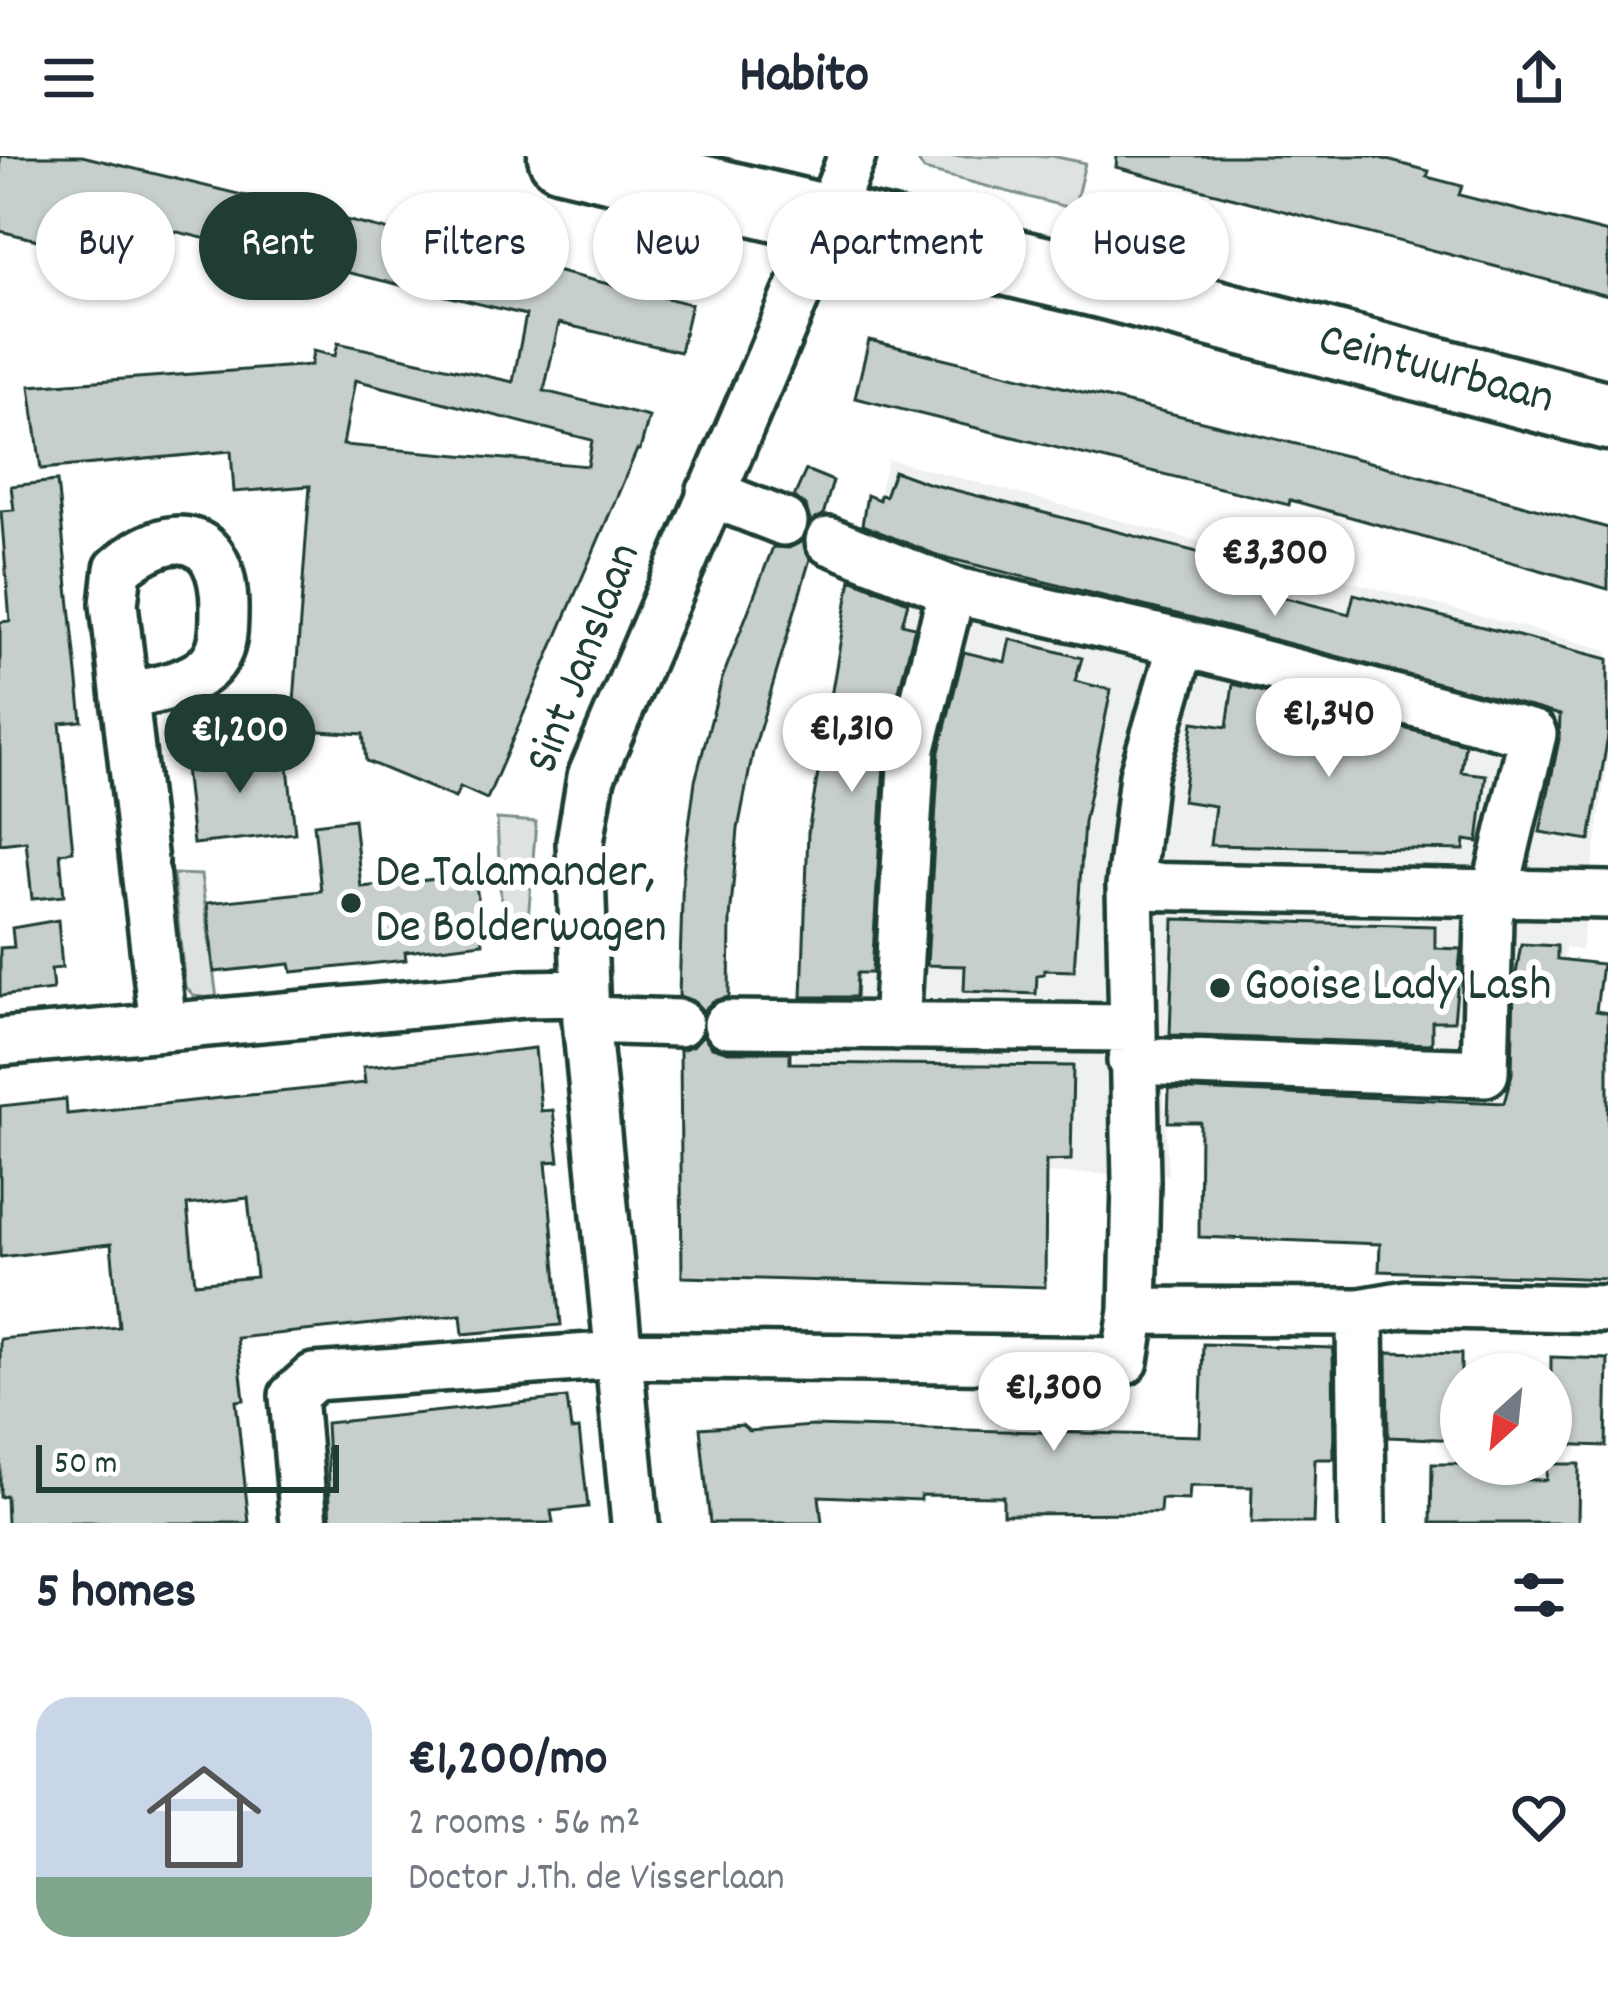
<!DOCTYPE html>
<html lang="en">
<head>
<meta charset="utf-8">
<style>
	:root { --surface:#fff; --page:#f2f2f3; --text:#1f2937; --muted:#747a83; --accent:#1f3d34 }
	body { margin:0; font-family:Dekko,sans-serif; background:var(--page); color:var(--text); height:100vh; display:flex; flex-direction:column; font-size:45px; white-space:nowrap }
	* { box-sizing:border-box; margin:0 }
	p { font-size:39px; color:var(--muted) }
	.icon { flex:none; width:66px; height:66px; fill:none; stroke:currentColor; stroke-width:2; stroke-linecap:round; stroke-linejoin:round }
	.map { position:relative; height:1367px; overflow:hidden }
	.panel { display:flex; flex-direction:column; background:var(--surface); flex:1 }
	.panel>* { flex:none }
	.guide { position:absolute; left:36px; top:36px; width:1536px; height:108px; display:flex; gap:24px }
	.needle { width:78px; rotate:207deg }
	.tools { position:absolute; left:1440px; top:1197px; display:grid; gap:24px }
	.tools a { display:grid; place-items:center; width:132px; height:132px; border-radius:50%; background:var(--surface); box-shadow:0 3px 9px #0004; font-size:60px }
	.scale { position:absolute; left:36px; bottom:30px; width:303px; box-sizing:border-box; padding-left:12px; border:6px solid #1f3d34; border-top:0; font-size:33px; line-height:42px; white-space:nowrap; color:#1f3d34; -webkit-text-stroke:9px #fff; paint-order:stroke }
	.price { position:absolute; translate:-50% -102px; padding:0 27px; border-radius:42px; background:#fff; color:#222; font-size:39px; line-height:78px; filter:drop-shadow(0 3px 6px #0008) }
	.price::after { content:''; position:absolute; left:50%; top:72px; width:36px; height:27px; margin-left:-18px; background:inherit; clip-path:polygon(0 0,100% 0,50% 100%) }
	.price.selected { background:var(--accent); color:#fff }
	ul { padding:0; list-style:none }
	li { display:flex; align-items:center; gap:36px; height:300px; padding:0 36px }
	li span { display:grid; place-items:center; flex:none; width:336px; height:240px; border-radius:36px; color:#555 }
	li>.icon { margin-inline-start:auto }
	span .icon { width:144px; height:144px; fill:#fffc; stroke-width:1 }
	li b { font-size:51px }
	h2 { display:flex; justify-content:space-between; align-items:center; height:144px; padding:0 36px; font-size:51px }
	.tag { padding:0 42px; border-radius:54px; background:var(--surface); box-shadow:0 3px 9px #0004; font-size:42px; line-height:108px }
	.tag.selected { background:var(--accent); color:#fff }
	header { display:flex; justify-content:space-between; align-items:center; height:156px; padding:0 36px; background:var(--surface); font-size:54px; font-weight:700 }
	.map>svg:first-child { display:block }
	.built { fill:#eef1f0 }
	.green { fill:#dee3e2; stroke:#7e908b; stroke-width:3 }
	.building { fill:#c7cfcc; stroke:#1f3d34; stroke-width:3; fill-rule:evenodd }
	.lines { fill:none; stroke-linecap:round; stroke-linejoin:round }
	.street-casing { stroke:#1f3d34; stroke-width:54 }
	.primary-casing { stroke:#1f3d34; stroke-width:75 }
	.street { stroke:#fff; stroke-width:45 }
	.primary { stroke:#fff; stroke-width:66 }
	.poi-dot { fill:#1f3d34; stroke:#fff; stroke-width:4.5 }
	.labels { text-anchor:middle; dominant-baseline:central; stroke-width:12; stroke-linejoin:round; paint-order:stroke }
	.street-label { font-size:48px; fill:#1f3d34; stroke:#fff }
	.poi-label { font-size:48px; fill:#1f3d34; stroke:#fff; text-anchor:start }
</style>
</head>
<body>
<header><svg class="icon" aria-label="menu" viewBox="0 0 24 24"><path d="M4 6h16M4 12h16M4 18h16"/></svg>Habito<svg class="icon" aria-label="share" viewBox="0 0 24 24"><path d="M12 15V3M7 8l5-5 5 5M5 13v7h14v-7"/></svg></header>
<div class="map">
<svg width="1608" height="1367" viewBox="0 0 1608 1367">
	<rect width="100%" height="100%" fill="#fff"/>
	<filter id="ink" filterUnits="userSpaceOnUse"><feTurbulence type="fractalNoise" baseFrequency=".00833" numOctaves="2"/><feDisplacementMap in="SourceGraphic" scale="24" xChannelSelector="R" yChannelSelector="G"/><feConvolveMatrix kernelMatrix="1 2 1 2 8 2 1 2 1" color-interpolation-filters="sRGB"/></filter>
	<g filter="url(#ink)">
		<path class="built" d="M 888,303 L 1608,494 L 1608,599 L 1581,795 L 1565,791 L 1556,895 L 1608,1014 L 1352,1005 L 1355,925 L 1164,922 L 1168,1018 L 788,1016 L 797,848 L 822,849 L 826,686 L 837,606 L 884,396 L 866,385 Z"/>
		<path class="green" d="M 915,0 L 1052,0 L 1085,7 L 1074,53 L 924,14 Z
			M 497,663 L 536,666 L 528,764 L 502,765 Z
			M 173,718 L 201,719 L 217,843 L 194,840 L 185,830 Z"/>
		<path class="building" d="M 0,0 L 82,0 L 691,148 L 680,196 L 559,167 L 544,235 L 649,261 L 640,294 L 637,294 L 487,643 L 460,631 L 455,642 L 366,605 L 363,578 L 292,573 L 310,330 L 234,336 L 231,295 L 41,313 L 30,230 L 311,209 L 313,195 L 335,200 L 338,187 L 513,226 L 526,159 L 119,62 L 108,110 L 77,103 L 79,94 L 0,75 ZM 355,224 L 592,284 L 588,310 L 343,289 Z
			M 1117,0 L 1372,0 L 1429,15 L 1427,21 L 1462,30 L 1459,39 L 1608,77 L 1608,140 L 1116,11 Z
			M 869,184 L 1362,304 L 1608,372 L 1608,433 L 1290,344 L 1289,349 L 855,242 Z
			M 806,314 L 833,325 L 823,359 L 810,366 L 806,350 L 794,341 Z
			M 894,315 L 927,327 L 1213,400 L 1207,422 L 1349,458 L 1354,438 L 1608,503 L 1608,580 L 1590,684 L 1540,676 L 1559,584 L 1560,559 L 1189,461 L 939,400 L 862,369 L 867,339 L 879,344 L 880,339 L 885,340 Z
			M 57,325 L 82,565 L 60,567 L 73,695 L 60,697 L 64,740 L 32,743 L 26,685 L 0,688 L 0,466 L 10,465 L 1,355 L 14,354 L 11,330 Z
			M 803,385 L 810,403 L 753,596 L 738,673 L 730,763 L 729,841 L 713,845 L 703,855 L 694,845 L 679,840 L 683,714 L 695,625 L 722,523 L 773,391 L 789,392 Z
			M 851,423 L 908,446 L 902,468 L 915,471 L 885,590 L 872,817 L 857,817 L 856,841 L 802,841 L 808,676 Z
			M 1010,483 L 1082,502 L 1075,525 L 1111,534 L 1084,666 L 1074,815 L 1044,814 L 1044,818 L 1037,819 L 1036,838 L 964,835 L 965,810 L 927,809 L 939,596 L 964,496 L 1005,506 Z
			M 1233,528 L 1465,588 L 1461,616 L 1486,619 L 1478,686 L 1465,684 L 1464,694 L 1210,689 L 1215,650 L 1182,645 L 1193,566 L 1227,571 Z
			M 286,591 L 295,677 L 193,688 L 184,602 Z
			M 354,663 L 361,731 L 475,719 L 483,787 L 405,796 L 406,804 L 292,816 L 290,808 L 214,816 L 207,747 L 321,735 L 314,668 Z
			M 1174,763 L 1435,770 L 1435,792 L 1461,793 L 1454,865 L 1432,865 L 1432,888 L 1170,879 Z
			M 58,764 L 62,812 L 51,813 L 53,834 L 0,840 L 0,792 L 14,791 L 12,772 Z
			M 1521,788 L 1557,790 L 1557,803 L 1602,808 L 1596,855 L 1608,857 L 1608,1123 L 1379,1115 L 1380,1088 L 1199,1081 L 1200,966 L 1168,966 L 1169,933 L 1504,947 L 1512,918 L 1514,829 Z
			M 703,879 L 712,891 L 728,896 L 790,896 L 790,907 L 1073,910 L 1071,1004 L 1046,1005 L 1045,1131 L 682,1121 L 680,894 L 693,890 Z
			M 535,892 L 541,955 L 553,954 L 559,1005 L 546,1006 L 561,1169 L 463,1178 L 461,1159 L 237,1182 L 244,1244 L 236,1245 L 249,1367 L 7,1367 L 6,1340 L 0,1341 L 0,1183 L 119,1171 L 111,1088 L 0,1101 L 0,950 L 66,943 L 67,958 L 365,927 L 363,911 ZM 248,1042 L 256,1121 L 195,1127 L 187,1049 Z
			M 1203,1188 L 1333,1192 L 1334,1303 L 1315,1303 L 1313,1367 L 1251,1367 L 1252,1331 L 1190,1330 L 1189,1344 L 1161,1343 L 1160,1357 L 1003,1358 L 1003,1340 L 921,1339 L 921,1344 L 819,1340 L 822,1367 L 710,1367 L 700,1272 L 742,1269 L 749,1275 L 812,1270 L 1200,1280 Z
			M 1387,1196 L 1461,1198 L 1461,1284 L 1388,1281 Z
			M 1551,1201 L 1608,1203 L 1606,1290 L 1551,1288 Z
			M 567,1242 L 571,1274 L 579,1273 L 588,1351 L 551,1355 L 553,1367 L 331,1367 L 326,1267 Z
			M 1432,1308 L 1486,1308 L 1486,1323 L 1546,1324 L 1547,1308 L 1579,1308 L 1578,1367 L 1431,1367 Z"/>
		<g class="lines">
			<g class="street-casing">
				<path id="street" d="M 710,337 L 784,366
					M 829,385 L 952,434 L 1182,487 L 1533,578 L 1489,762 L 1485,917 L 1131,905
					M 126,541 C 151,534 187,530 207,512 C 225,495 224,473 224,450 C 223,372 170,368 118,413 L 114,448 L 163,869
					M 1130,730 L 1608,739
					M 586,864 L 679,867
					M 727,868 L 1131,872
					M 896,870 L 912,592 L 952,434
					M 0,886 L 524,838 L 585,837
					M 1133,1155 L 1360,1156
					M 304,1367 L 293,1240 L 314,1221 L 618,1199 L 1125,1205 L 1133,1155 L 1136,1025 L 1130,730 L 1143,619 L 1182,487
					M 635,1367 L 586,864 L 580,686 L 591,621 L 811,105 L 852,0
					M 1362,1367 L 1360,1156 L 1406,1148 L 1608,1153"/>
			</g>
			<g class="primary-casing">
				<g id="primary">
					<path id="s1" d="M 562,0 L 1101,128 L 1608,260"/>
				</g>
			</g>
			<use href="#street" class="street"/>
			<use href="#primary" class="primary"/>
		</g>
	</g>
	<g class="poi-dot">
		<circle cx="351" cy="747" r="12"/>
		<circle cx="1220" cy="832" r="12"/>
	</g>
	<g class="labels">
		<g class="street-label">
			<text stroke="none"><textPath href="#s1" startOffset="900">Ceintuurbaan</textPath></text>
			<text transform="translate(586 503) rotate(-69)">Sint Janslaan</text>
		</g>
		<g class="poi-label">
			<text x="375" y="719">De Talamander,<tspan x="375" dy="55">De Bolderwagen</tspan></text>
			<text x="1244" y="832">Gooise Lady Lash</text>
		</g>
	</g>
</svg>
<div class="tools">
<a><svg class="needle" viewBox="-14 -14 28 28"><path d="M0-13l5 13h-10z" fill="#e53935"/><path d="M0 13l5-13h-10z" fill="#747a83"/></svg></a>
</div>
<div class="scale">50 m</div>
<b class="price" style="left:1275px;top:463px">€3,300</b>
<b class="price" style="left:1329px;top:624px">€1,340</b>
<b class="price" style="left:852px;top:639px">€1,310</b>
<b class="price selected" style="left:240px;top:640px">€1,200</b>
<b class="price" style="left:1054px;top:1298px">€1,300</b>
<div class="guide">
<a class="tag">Buy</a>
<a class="tag selected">Rent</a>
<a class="tag">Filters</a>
<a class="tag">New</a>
<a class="tag">Apartment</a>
<a class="tag">House</a>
</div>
</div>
<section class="panel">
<h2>5 homes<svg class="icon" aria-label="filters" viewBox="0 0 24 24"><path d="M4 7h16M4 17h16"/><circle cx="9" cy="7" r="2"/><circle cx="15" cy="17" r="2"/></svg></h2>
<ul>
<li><span style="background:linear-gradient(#c9d6e8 75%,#7fa58c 0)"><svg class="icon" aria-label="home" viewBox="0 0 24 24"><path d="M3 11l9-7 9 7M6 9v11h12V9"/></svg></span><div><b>€1,200/mo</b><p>2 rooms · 56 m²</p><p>Doctor J.Th. de Visserlaan</p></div><svg class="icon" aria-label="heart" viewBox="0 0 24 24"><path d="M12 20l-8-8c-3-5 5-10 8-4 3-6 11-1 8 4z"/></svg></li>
</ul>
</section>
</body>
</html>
